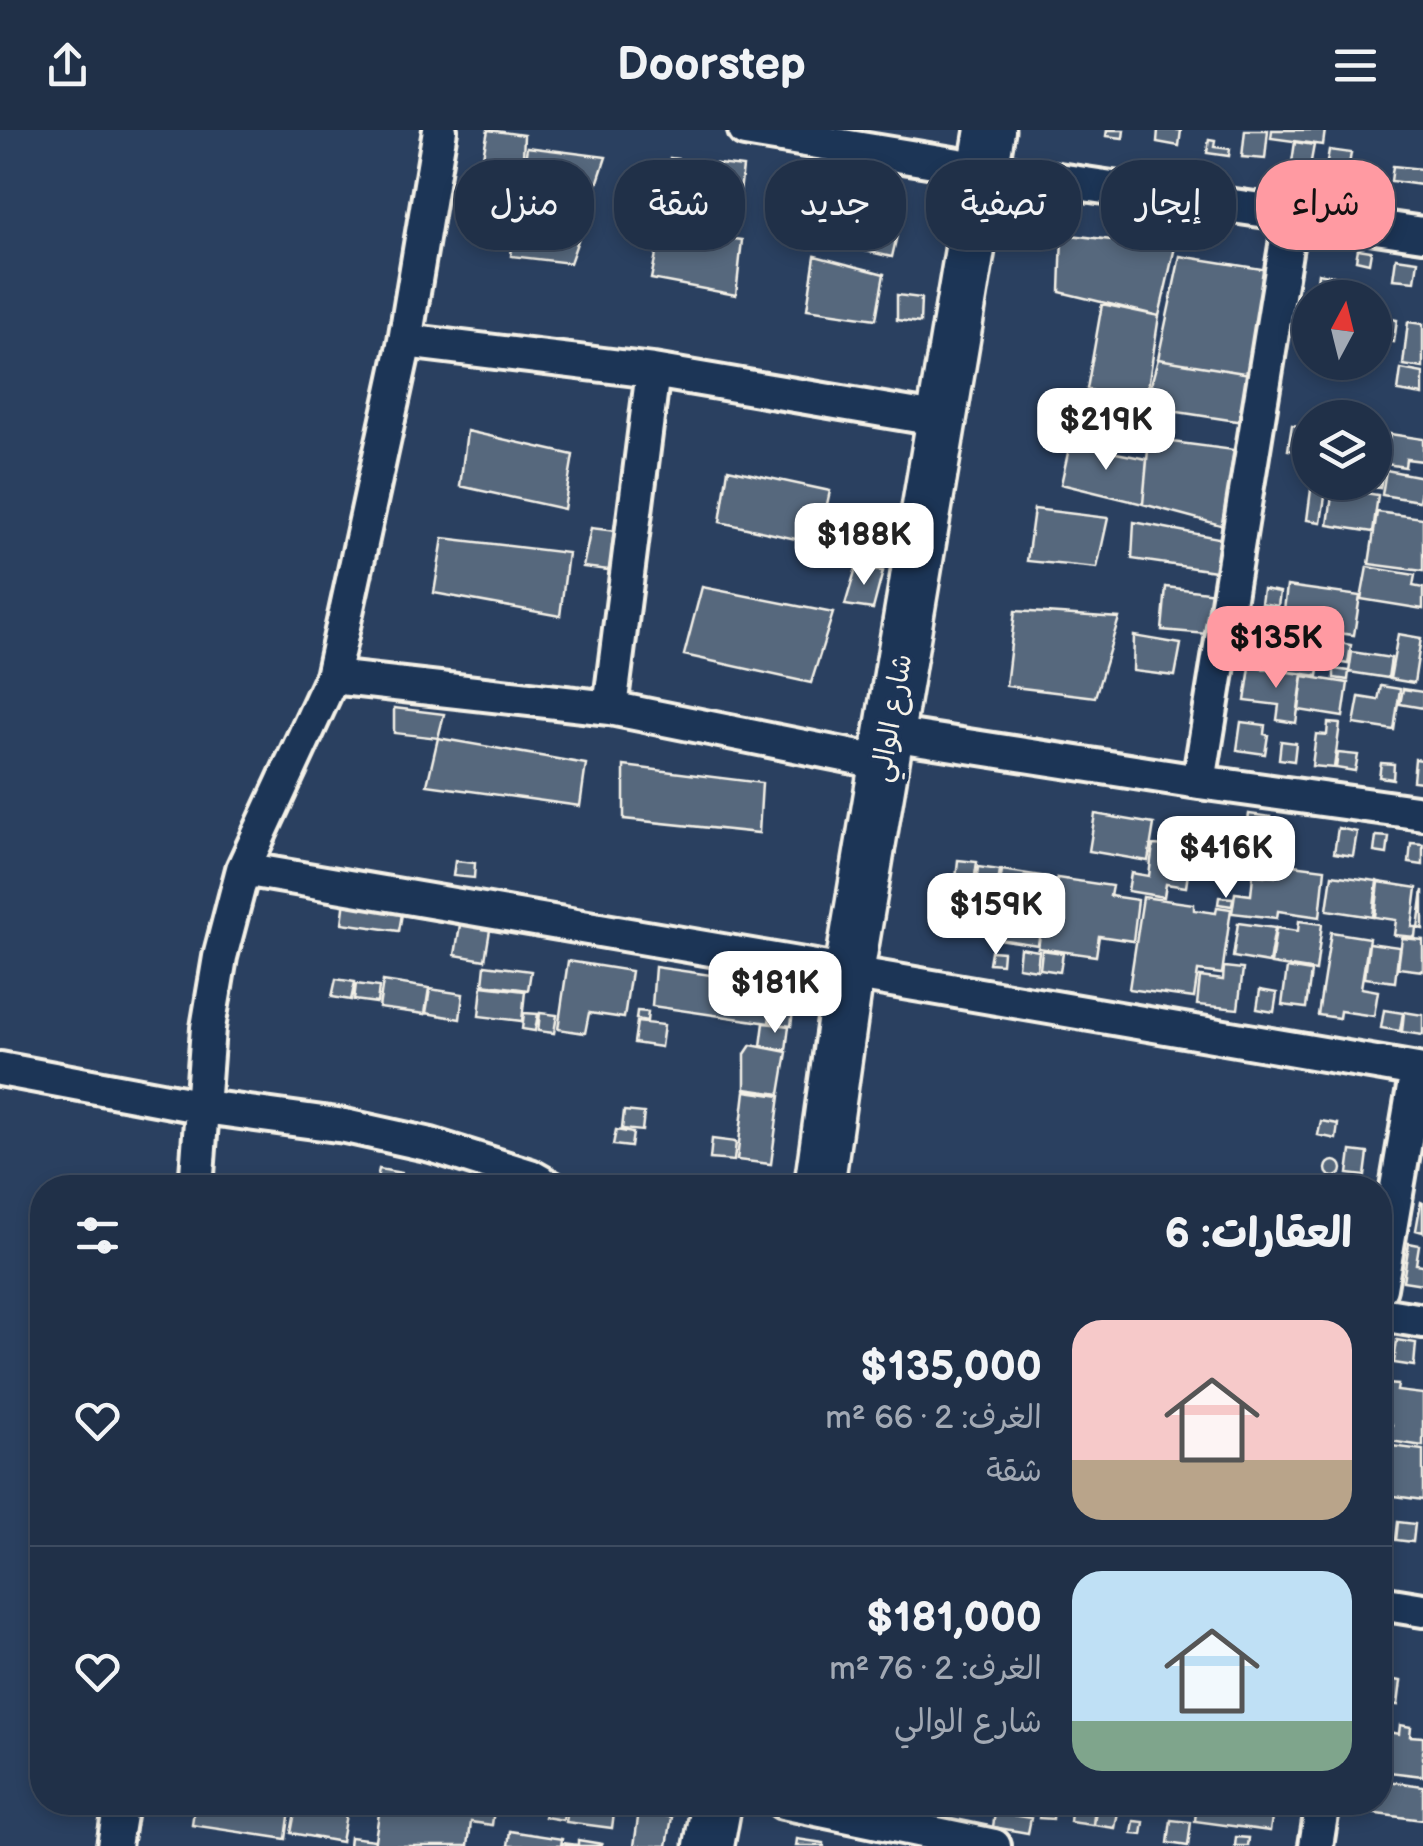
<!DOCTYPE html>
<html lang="ar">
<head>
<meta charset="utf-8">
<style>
	:root { --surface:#203048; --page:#2d3c52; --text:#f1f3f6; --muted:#a2a9b4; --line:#3d4b60; --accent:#ff9aa2 }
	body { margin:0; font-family:"Balsamiq Sans","Playpen Sans Arabic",sans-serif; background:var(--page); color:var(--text); direction:rtl; height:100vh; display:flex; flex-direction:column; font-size:38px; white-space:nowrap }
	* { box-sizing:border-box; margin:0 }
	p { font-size:32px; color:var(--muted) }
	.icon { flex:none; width:55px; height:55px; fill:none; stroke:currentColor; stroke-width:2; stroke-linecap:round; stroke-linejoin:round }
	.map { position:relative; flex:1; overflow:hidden; direction:ltr }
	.sheet { position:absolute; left:30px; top:1045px; width:1362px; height:640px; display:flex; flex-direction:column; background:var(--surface); border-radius:40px; box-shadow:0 5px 15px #0003,0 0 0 2px var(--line); direction:rtl }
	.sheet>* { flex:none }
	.hud { position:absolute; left:30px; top:30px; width:1365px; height:90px; direction:rtl; display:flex; gap:20px }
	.needle { width:65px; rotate:7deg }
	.buttons { position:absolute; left:1292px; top:150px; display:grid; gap:20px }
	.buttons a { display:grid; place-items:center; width:100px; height:100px; border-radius:50%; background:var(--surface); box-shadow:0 5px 15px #0003,0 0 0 2px var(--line); font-size:50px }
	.price { position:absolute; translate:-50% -85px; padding:0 22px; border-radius:20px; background:#fff; color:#222; font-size:32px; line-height:65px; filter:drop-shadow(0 2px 5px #0008) }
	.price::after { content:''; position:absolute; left:50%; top:60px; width:30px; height:22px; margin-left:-15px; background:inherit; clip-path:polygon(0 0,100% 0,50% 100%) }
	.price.selected { background:var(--accent); color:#111 }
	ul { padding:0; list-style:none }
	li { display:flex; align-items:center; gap:30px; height:250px; padding:0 40px }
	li+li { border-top:2px solid var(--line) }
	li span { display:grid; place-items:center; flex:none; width:280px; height:200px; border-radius:30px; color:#555 }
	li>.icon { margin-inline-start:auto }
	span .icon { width:120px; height:120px; fill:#fffc; stroke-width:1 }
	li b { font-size:42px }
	h2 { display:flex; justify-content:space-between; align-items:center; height:120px; padding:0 40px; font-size:42px }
	.tag { padding:0 35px; border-radius:40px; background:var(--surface); box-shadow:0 5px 15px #0003,0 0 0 2px var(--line); font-size:35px; line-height:90px }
	.tag.selected { background:var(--accent); color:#111 }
	header { display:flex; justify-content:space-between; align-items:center; height:130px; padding:0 40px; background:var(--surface); font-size:45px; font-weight:800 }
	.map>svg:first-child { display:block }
	.building { fill:#56677d; stroke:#f4f1e8; stroke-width:2.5 }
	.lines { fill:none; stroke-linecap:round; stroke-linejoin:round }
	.minor-casing { stroke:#f4f1e8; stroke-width:40 }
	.secondary-casing { stroke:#f4f1e8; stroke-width:55 }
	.minor { stroke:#1d3557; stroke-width:32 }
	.secondary { stroke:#1d3557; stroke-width:48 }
	.labels { text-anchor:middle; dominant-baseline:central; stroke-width:8; stroke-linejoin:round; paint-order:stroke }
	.street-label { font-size:28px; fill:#f4f1e8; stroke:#1d3557 }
</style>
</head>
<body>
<header><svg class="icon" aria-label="menu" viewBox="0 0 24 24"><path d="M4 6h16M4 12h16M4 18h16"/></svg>Doorstep<svg class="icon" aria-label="share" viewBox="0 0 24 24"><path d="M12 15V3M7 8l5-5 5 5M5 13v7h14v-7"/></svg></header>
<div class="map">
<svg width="1423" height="1716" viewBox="0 0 1423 1716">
	<rect width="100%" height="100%" fill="#2a4060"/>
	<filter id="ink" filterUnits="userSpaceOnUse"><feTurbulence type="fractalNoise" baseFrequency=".01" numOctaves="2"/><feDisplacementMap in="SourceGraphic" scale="20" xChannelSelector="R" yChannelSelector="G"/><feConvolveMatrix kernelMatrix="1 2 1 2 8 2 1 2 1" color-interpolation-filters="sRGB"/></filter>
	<g filter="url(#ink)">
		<path class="building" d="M 488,0 L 524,5 L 522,51 L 479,47 Z
			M 1107,0 L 1124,0 L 1123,8 L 1106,6 Z
			M 1158,0 L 1181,0 L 1179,16 L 1157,12 Z
			M 1245,0 L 1268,0 L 1265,29 L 1242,27 Z
			M 1272,0 L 1325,0 L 1323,15 L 1271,8 Z
			M 1209,9 L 1215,10 L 1214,17 L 1230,19 L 1229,26 L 1207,23 Z
			M 1295,12 L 1314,15 L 1309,42 L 1291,39 Z
			M 527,17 L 606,27 L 591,73 L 522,51 Z
			M 1329,20 L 1351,23 L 1348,41 L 1326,38 Z
			M 670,28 L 743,37 L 737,88 L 664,76 Z
			M 1393,36 L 1423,39 L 1422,55 L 1391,51 Z
			M 830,56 L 905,70 L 892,127 L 817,110 Z
			M 516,79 L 584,93 L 570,133 L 511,126 Z
			M 1124,89 L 1178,104 L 1159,186 L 1060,162 L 1062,104 L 1120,111 Z
			M 661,99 L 742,110 L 736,165 L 651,149 Z
			M 1358,119 L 1371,121 L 1369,133 L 1356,130 Z
			M 815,126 L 884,144 L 876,189 L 807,179 Z
			M 1180,126 L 1268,140 L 1250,244 L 1158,229 Z
			M 1396,128 L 1418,131 L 1415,151 L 1393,149 Z
			M 1318,143 L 1334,146 L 1332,162 L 1316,160 Z
			M 897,165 L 921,168 L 920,193 L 897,190 Z
			M 1375,171 L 1384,173 L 1383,186 L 1375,185 Z
			M 1102,174 L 1159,186 L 1145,277 L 1087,259 Z
			M 1375,186 L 1397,190 L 1394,212 L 1375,209 Z
			M 1408,192 L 1423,194 L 1423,238 L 1403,235 Z
			M 1158,229 L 1250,244 L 1243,292 L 1145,277 Z
			M 1401,239 L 1423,243 L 1423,265 L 1398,261 Z
			M 1292,295 L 1310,298 L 1310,323 L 1288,320 Z
			M 467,301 L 573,325 L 564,379 L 460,356 Z
			M 1390,304 L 1423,309 L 1423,331 L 1406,329 L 1405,337 L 1386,334 Z
			M 1375,308 L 1388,310 L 1380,358 L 1358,355 L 1358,352 L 1375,352 Z
			M 1149,309 L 1234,320 L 1224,396 L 1143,374 Z
			M 1070,314 L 1147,329 L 1143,374 L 1061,354 Z
			M 728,339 L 830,361 L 818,414 L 720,392 Z
			M 1386,340 L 1423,347 L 1419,371 L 1382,365 Z
			M 1312,352 L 1327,354 L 1321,392 L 1307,390 Z
			M 1333,358 L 1378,365 L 1373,402 L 1328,395 Z
			M 1034,379 L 1108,388 L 1097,438 L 1027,431 Z
			M 1377,382 L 1423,388 L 1423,441 L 1369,434 Z
			M 1134,392 L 1223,409 L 1215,441 L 1132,429 Z
			M 591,398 L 616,401 L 609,440 L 583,437 Z
			M 443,408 L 568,423 L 560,486 L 434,463 Z
			M 1367,437 L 1415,445 L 1413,456 L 1423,458 L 1423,479 L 1361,469 Z
			M 856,438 L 883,441 L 873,479 L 845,475 Z
			M 1287,456 L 1360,466 L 1354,505 L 1282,496 Z
			M 702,457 L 833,483 L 811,553 L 684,525 Z
			M 1166,457 L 1216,463 L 1207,504 L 1162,500 Z
			M 1263,459 L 1280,462 L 1278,476 L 1261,473 Z
			M 1015,481 L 1119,488 L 1095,567 L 1006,556 Z
			M 1257,501 L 1307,508 L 1304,531 L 1320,533 L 1318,546 L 1284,541 L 1286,529 L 1275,527 L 1274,532 L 1253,529 Z
			M 1398,504 L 1421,508 L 1414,553 L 1390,549 Z
			M 1134,506 L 1181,514 L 1175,546 L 1133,541 Z
			M 1333,512 L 1351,515 L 1348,534 L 1330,531 Z
			M 1352,522 L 1391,528 L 1388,548 L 1349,542 Z
			M 1250,537 L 1303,544 L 1296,593 L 1277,590 L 1279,575 L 1245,571 Z
			M 1334,539 L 1349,541 L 1348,550 L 1334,548 Z
			M 1303,546 L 1348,553 L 1343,587 L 1299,580 Z
			M 1381,556 L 1400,559 L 1394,600 L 1354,594 L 1359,567 L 1378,570 Z
			M 1403,559 L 1423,562 L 1423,578 L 1400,574 Z
			M 394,578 L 444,584 L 438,608 L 394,603 Z
			M 1241,592 L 1265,595 L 1264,604 L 1268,605 L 1265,624 L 1237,620 Z
			M 1328,593 L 1340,594 L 1334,638 L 1312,636 L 1316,604 L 1327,605 Z
			M 438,608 L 586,634 L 580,676 L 427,655 Z
			M 1281,611 L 1296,613 L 1294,631 L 1279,629 Z
			M 1338,623 L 1358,625 L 1355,641 L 1336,638 Z
			M 1415,629 L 1423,630 L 1423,652 L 1413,651 Z
			M 1381,633 L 1394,634 L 1393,649 L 1379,647 Z
			M 624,636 L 762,653 L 759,703 L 624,689 Z
			M 1095,684 L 1154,694 L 1148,731 L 1089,721 Z
			M 1249,684 L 1271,687 L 1266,721 L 1244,718 Z
			M 1338,698 L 1357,702 L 1353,726 L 1334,723 Z
			M 1376,706 L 1389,707 L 1387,724 L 1374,722 Z
			M 1168,712 L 1192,716 L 1186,757 L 1166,754 L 1164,767 L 1128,761 L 1131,743 L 1149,746 L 1153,715 L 1168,716 Z
			M 1411,713 L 1423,714 L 1423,735 L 1409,733 Z
			M 958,730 L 977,732 L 974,752 L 956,749 Z
			M 455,731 L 475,733 L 474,748 L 453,746 Z
			M 1277,733 L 1325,739 L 1320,787 L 1278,781 L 1277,788 L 1232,783 L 1235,763 L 1251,765 L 1253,745 L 1275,747 Z
			M 978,737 L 1000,740 L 991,804 L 976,802 L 976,797 L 947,793 L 953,752 L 976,754 Z
			M 1002,740 L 1048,747 L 1038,815 L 992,808 Z
			M 1332,745 L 1377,751 L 1373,787 L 1327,780 Z
			M 1057,748 L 1112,756 L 1110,766 L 1138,770 L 1133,811 L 1099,806 L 1096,826 L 1038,818 L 1045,774 L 1053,775 Z
			M 1379,752 L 1417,758 L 1412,797 L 1416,797 L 1415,807 L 1394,805 L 1396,790 L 1375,787 Z
			M 1423,760 L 1423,799 L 1418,798 Z
			M 1143,767 L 1194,774 L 1194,780 L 1216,783 L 1217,777 L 1231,779 L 1222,844 L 1198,841 L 1194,868 L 1129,859 Z
			M 1219,767 L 1233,768 L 1232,776 L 1218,774 Z
			M 345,770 L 403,778 L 399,801 L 342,793 Z
			M 461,789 L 491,794 L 485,830 L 455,825 Z
			M 1299,791 L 1322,794 L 1316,841 L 1271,834 L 1276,798 L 1298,801 Z
			M 1238,793 L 1275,798 L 1269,833 L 1233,827 Z
			M 1331,802 L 1369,808 L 1361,858 L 1378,861 L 1374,886 L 1340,881 L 1339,888 L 1318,885 Z
			M 1402,808 L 1423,810 L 1423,841 L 1398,838 Z
			M 1369,813 L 1399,817 L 1395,852 L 1365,848 Z
			M 1020,818 L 1039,821 L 1037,840 L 1018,837 Z
			M 1042,820 L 1063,823 L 1060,842 L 1040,839 Z
			M 991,821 L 1003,822 L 1002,834 L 989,833 Z
			M 568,831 L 631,841 L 624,888 L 589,883 L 585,903 L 558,899 Z
			M 485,835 L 531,841 L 528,860 L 483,854 Z
			M 655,837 L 774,854 L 769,893 L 652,876 Z
			M 1224,837 L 1243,839 L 1238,879 L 1197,875 L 1200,847 L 1223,850 Z
			M 1287,838 L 1311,842 L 1306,878 L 1282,875 Z
			M 777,839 L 798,842 L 791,896 L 770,893 Z
			M 336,849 L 355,852 L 351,870 L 332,867 Z
			M 383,851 L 429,858 L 425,884 L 379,878 Z
			M 356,854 L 379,857 L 377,873 L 354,870 Z
			M 482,856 L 525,861 L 522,891 L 479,886 Z
			M 430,859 L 463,864 L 460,889 L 426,883 Z
			M 1260,860 L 1277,863 L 1274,882 L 1257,879 Z
			M 1384,880 L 1403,883 L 1400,901 L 1381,898 Z
			M 637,881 L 648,882 L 647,891 L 636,889 Z
			M 1404,882 L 1423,885 L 1423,905 L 1402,902 Z
			M 524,883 L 538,884 L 535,901 L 522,899 Z
			M 540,883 L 557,885 L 554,903 L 538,901 Z
			M 637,892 L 664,895 L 661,917 L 634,913 Z
			M 764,893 L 789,896 L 786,920 L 761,916 Z
			M 751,915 L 787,922 L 780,964 L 745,959 L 745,924 Z
			M 745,961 L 780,966 L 771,1034 L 737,1030 Z
			M 624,981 L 644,983 L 642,1001 L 622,999 Z
			M 1321,991 L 1338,994 L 1336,1009 L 1318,1005 Z
			M 616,1000 L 633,1003 L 631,1017 L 613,1015 Z
			M 712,1009 L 736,1012 L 734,1031 L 710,1029 Z
			M 1351,1021 L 1368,1023 L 1365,1046 L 1348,1044 Z
			M1326 1039a8 8 0 1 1 16 0a8 8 0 1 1-16 0Z
			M 379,1039 L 402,1043 L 399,1058 L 375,1058 Z
			M 1421,1072 L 1423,1073 L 1423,1102 L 1416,1100 Z
			M 1409,1113 L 1419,1115 L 1416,1134 L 1423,1135 L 1423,1154 L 1403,1151 Z
			M 1397,1210 L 1416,1213 L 1414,1236 L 1394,1233 Z
			M 1386,1254 L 1398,1255 L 1397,1261 L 1423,1264 L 1423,1316 L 1390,1311 L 1392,1295 L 1380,1294 Z
			M 1384,1315 L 1423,1320 L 1423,1370 L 1380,1364 L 1380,1318 L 1383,1318 Z
			M 1380,1374 L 1391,1375 L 1386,1409 L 1380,1408 Z
			M 1398,1392 L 1415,1394 L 1413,1412 L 1396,1410 Z
			M 1380,1548 L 1401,1551 L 1398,1575 L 1380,1573 Z
			M 1380,1591 L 1389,1592 L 1388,1602 L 1399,1604 L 1400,1595 L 1411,1597 L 1410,1606 L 1423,1607 L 1423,1646 L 1380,1641 Z
			M 1380,1650 L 1423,1656 L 1423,1690 L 1338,1679 L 1339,1672 L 1380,1672 Z
			M 195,1672 L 291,1672 L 286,1709 L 192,1695 Z
			M 297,1672 L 348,1673 L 341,1712 L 291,1703 Z
			M 398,1672 L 427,1672 L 427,1676 L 450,1678 L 451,1672 L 495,1672 L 492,1695 L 471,1692 L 468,1716 L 374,1716 L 380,1677 L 397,1679 Z
			M 548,1672 L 566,1672 L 563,1690 L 545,1687 Z
			M 569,1672 L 615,1675 L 612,1698 L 566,1692 Z
			M 975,1672 L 997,1672 L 995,1681 L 974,1678 Z
			M 999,1672 L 1021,1672 L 1019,1683 L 998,1680 Z
			M 1042,1672 L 1054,1673 L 1053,1689 L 1039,1688 Z
			M 1197,1672 L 1296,1672 L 1295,1685 L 1273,1681 L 1270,1701 L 1195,1691 Z
			M 1072,1673 L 1095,1676 L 1093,1695 L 1070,1692 Z
			M 640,1674 L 662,1678 L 660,1685 L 672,1687 L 667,1716 L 634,1716 Z
			M 1096,1679 L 1118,1682 L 1115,1698 L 1094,1695 Z
			M 995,1682 L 1031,1688 L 1028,1703 L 993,1697 Z
			M 1171,1690 L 1191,1692 L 1188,1716 L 1168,1713 Z
			M 1134,1691 L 1144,1692 L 1142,1705 L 1132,1704 Z
			M 510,1701 L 562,1709 L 561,1716 L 508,1716 Z
			M 350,1707 L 375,1710 L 374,1716 L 349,1716 Z
			M 1236,1707 L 1249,1708 L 1248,1716 L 1235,1716 Z
			M 797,1709 L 824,1713 L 824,1716 L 796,1716 Z
			M 578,1710 L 602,1714 L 601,1716 L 562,1716 L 562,1713 L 578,1715 Z"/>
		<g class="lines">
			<g class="minor-casing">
				<path id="minor" d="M 745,0 L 983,39 L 1423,104
					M 405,211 L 653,241 L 942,290
					M 332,547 L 610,578 L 884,633
					M 610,578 L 653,241
					M 890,604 L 1199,652 L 1423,683
					M 1199,652 L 1291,85
					M 243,739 L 1423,941
					M 0,939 L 204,977 L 345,996 L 431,1015 L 530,1046 L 551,1058
					M 196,1058 L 208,898 L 220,827 L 243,739 L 332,547 L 405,211 L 440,0
					M 1380,1158 L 1417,940
					M 1380,1184 L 1423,1191
					M 1380,1473 L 1423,1480
					M 783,1672 L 994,1716
					M 114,1716 L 121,1672
					M 1316,1716 L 1323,1672"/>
			</g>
			<g class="secondary-casing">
				<path id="secondary" d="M 819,1058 L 849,843 L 990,0
					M 709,1716 L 717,1672"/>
			</g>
			<use href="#minor" class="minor"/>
			<use href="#secondary" class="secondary"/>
		</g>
	</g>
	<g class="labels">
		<g class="street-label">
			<text transform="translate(892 588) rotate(-80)">شارع الوالي</text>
		</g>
	</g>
</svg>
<div class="buttons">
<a><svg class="needle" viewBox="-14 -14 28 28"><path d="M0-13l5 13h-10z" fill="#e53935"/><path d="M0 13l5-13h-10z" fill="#a2a9b4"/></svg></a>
<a><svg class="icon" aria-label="layers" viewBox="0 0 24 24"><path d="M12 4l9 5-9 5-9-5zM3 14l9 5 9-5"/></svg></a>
</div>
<b class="price" style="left:1106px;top:343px">$219K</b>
<b class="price" style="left:864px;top:458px">$188K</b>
<b class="price selected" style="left:1276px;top:561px">$135K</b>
<b class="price" style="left:1226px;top:771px">$416K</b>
<b class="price" style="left:996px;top:828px">$159K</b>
<b class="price" style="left:775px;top:906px">$181K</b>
<div class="hud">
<a class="tag selected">شراء</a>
<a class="tag">إيجار</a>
<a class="tag">تصفية</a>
<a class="tag">جديد</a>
<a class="tag">شقة</a>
<a class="tag">منزل</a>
</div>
<section class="sheet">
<h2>العقارات: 6<svg class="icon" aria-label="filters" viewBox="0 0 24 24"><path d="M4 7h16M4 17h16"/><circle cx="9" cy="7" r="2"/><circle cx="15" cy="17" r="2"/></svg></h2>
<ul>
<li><span style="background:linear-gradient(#f6c9c9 70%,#b9a48a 0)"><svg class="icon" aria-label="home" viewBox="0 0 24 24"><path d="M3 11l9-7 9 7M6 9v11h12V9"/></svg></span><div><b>$135,000</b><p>الغرف: 2 · 66 m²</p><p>شقة</p></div><svg class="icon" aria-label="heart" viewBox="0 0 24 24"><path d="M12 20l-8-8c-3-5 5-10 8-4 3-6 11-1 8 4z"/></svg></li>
<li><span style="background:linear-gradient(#bfe0f5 75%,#7fa58c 0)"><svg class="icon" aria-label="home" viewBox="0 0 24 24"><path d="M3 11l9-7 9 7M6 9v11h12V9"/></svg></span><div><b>$181,000</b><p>الغرف: 2 · 76 m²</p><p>شارع الوالي</p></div><svg class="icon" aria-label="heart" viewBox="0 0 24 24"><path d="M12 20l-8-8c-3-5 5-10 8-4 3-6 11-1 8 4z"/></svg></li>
</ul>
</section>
</div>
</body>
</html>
